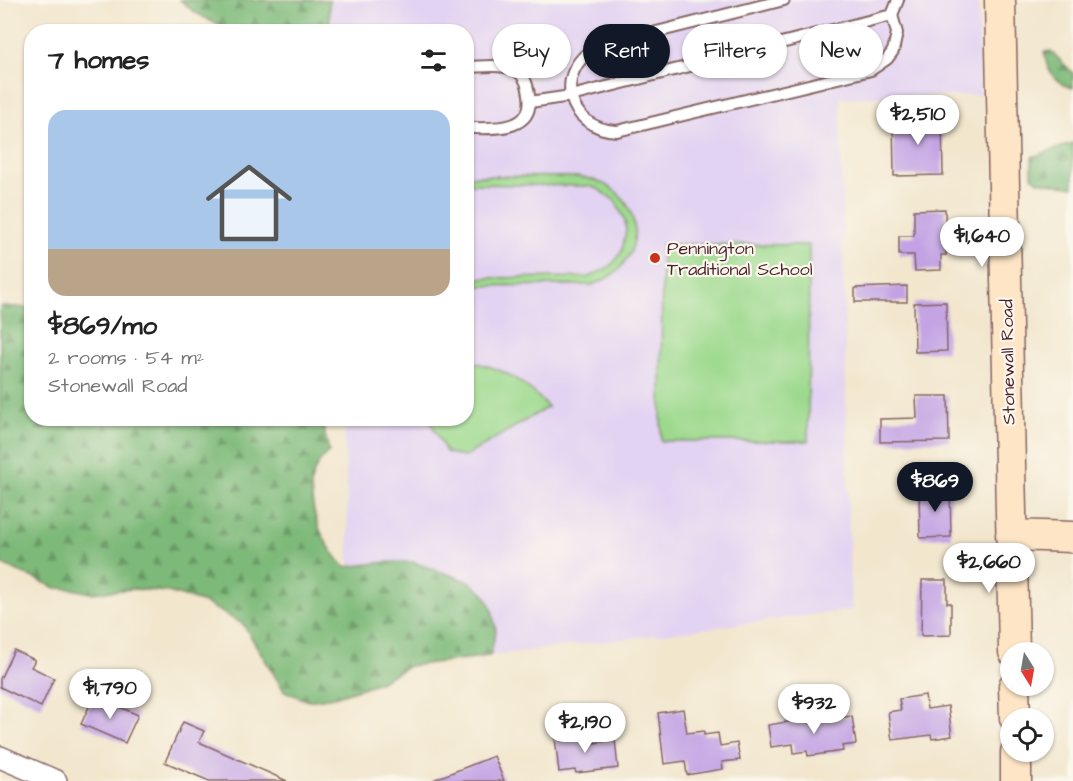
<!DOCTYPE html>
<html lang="en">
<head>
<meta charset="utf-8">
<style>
	:root { --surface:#fff; --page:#f2f2f2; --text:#222; --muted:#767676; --accent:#111827 }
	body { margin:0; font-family:"Architects Daughter",sans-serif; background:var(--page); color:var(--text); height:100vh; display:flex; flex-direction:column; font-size:22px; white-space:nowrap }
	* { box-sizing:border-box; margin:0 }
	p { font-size:20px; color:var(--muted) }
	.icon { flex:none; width:33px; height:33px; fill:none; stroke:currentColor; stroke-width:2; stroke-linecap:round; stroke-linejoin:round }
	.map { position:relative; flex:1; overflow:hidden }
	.side { position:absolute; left:24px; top:24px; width:450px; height:402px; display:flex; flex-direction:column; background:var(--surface); border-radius:24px; box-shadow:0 2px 4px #0004 }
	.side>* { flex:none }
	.hud { position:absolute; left:492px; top:24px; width:490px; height:54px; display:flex; gap:12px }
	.needle { width:39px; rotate:169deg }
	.fabs { position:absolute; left:1000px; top:642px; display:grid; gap:12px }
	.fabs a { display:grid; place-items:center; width:54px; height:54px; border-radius:50%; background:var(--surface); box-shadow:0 2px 4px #0004; font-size:30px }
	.price { position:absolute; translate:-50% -51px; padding:0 14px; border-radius:21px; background:#fff; color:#222; font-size:20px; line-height:39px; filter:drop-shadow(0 2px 3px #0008) }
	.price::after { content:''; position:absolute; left:50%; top:36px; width:18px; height:14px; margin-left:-9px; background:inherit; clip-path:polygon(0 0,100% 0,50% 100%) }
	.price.current { background:var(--accent); color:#fff }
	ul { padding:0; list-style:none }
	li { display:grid; align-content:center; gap:12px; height:318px; padding:0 24px }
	li span { display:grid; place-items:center; height:186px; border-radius:18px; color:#555 }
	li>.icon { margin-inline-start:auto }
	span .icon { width:108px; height:108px; fill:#fffc; stroke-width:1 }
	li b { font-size:26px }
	h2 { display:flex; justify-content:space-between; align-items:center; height:72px; padding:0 24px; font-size:26px }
	.tag { padding:0 21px; border-radius:27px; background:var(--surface); box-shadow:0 2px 4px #0004; font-size:21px; line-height:54px }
	.tag.current { background:var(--accent); color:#fff }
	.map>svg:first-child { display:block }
	.built { fill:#e3d3f2 }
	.forest { fill:url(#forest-firs); stroke:#646c52; stroke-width:1.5 }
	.pitch { fill:#9cd98d; stroke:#737c5c; stroke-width:1.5 }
	.building { fill:#c2a2e4 }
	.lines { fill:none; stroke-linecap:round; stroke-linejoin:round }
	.lane-casing { stroke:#856564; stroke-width:14 }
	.street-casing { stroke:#856564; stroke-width:24 }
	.secondary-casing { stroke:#856564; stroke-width:33 }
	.lane { stroke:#fff; stroke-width:10 }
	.street { stroke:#fff; stroke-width:21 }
	.secondary { stroke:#fde5c5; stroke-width:30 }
	.poi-dot { fill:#c8321e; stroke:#fbf7ec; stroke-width:2 }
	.labels { text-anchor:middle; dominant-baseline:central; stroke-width:4.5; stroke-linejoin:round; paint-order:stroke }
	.poi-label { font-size:18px; fill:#4a1f2b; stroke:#fbf7ec; text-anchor:start }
	.street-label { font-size:18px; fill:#4a1f2b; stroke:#fbf7ec }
</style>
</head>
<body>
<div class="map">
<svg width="1073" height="781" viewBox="0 0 1073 781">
	<defs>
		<pattern id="forest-firs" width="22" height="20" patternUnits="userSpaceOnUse" patternTransform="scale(1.5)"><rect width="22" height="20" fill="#7db978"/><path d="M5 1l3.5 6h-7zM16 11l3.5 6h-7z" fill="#689663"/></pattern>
	</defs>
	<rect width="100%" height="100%" fill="#fbf7ec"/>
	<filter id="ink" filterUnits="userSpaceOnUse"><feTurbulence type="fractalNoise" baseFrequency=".0167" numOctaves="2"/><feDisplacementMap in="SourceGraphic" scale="12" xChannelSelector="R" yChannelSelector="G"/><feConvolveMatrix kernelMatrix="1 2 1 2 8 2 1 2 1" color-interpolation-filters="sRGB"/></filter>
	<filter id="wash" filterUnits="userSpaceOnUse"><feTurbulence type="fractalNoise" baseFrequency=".008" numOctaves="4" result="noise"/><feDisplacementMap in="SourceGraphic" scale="24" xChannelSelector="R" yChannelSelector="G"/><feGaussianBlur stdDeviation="1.35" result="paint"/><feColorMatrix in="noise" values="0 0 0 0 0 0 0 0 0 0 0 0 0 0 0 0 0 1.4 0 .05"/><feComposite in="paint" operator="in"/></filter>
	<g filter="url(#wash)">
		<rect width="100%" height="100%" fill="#f2e6cd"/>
		<path class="built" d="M 329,0 L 978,0 L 980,95 L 840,98 L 850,590 L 852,610 L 353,673 L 344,419 L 466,418 L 466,32 L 330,31 Z"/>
		<path class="forest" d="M 180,0 L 329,0 L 330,31 L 223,31 L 220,26 L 194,12 Z
			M 1051,51 L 1073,73 L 1073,88 C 1054,83 1047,71 1044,52 Z
			M 1073,143 L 1073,187 L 1037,181 L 1032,176 L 1032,157 Z
			M 0,306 L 31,308 L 32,418 L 318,419 L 323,426 L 329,451 C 322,459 315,467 312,478 C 310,484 311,491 312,497 C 314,524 326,547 345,567 L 386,562 L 413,562 L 470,582 L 485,595 L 492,609 L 496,631 L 490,656 L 409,666 L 377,683 L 334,697 L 308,701 L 284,691 L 243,624 L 205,603 L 168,592 L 134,589 L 90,593 L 72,589 L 56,588 L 0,563 Z"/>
		<path class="pitch" d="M 467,176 L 577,177 C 646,182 656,265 591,285 L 467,286 L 467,278 L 589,277 L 608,268 L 616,260 L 622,251 L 626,230 L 625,220 L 615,201 L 598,189 L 588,186 L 467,184 Z
			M 662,244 L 809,245 L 808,441 L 661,441 Z
			M 467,362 C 500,365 526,382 548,407 L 464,457 L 446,452 L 429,419 L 466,418 Z"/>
		<g id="blocks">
			<path class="building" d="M 942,117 L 943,175 L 894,176 L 893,118 Z
				M 945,209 L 946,255 L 941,255 L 941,270 L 915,271 L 914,255 L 899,255 L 899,236 L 914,236 L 914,210 Z
				M 907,286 L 907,302 L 855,302 L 855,288 Z
				M 946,302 L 947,351 L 915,352 L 914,303 Z
				M 916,396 L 948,396 L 949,441 L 880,442 L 880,419 L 917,418 Z
				M 919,489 L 950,489 L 951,537 L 920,538 Z
				M 922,580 L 947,580 L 947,603 L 951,603 L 951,635 L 921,636 Z
				M 14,650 L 35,660 L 31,667 L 54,678 L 41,707 L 0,687 L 0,679 Z
				M 925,695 L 927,709 L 948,706 L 952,736 L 932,739 L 931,735 L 892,740 L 888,712 L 901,710 L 899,699 Z
				M 94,696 L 138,715 L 125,743 L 81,724 Z
				M 683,709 L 687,733 L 704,731 L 704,735 L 718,733 L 720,746 L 737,743 L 740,760 L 722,762 L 723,769 L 687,775 L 685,761 L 664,764 L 658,713 Z
				M 852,716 L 856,744 L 842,746 L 843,751 L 808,756 L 807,751 L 794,753 L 793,744 L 771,747 L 768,725 L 811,718 L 811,722 Z
				M 183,722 L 204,731 L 199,742 L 287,781 L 209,781 L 165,762 Z
				M 593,734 L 594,743 L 615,740 L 618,768 L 576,773 L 575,770 L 559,772 L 555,738 Z
				M 494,756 L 504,781 L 433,781 L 433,780 Z"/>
		</g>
	</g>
	<g filter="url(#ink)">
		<use href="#blocks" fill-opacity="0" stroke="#856564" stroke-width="1.5"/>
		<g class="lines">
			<g class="lane-casing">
				<path id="lane" d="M 784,0 L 597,47 C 552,71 567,129 617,131 L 871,70 L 887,59 L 893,51 L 897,33 L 892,15 L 898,0
					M 466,67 C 481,67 504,63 517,71 C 525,76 528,86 529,95 C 535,133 491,128 466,128
					M 530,102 L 571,96 L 892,15"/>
			</g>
			<g class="street-casing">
				<path id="street" d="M 0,757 L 56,781"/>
			</g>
			<g class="secondary-casing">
				<path id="secondary" d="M 1000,0 L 1014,652
					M 1011,535 L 1073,537
					M 1014,686 L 1015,718
					M 1016,752 L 1016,781"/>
			</g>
			<use href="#lane" class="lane"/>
			<use href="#street" class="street"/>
			<use href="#secondary" class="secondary"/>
		</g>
	</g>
	<circle class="poi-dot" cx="655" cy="258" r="6"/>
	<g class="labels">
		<g class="poi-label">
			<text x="667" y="248">Pennington<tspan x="667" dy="21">Traditional School</tspan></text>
		</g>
		<g class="street-label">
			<text transform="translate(1008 362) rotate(-91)">Stonewall Road</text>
		</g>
	</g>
</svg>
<div class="fabs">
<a><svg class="needle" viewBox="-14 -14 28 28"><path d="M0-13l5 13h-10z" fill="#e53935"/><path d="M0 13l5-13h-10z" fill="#767676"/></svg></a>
<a><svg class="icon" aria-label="locate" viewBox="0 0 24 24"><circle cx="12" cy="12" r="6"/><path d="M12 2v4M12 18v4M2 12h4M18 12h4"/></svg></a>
</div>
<b class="price" style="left:918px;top:146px">$2,510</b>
<b class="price" style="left:982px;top:268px">$1,640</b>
<b class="price current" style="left:935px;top:513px">$869</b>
<b class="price" style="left:989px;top:594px">$2,660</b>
<b class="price" style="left:110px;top:720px">$1,790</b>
<b class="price" style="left:814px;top:735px">$932</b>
<b class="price" style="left:585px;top:754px">$2,190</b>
<div class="hud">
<a class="tag">Buy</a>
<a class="tag current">Rent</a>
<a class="tag">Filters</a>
<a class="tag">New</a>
</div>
<section class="side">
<h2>7 homes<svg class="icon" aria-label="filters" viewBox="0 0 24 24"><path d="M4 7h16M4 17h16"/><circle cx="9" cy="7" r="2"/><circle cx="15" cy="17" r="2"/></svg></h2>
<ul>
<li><span style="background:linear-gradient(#a9c7e8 75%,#b9a48a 0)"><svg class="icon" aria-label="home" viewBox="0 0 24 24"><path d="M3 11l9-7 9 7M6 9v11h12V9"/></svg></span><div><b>$869/mo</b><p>2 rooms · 54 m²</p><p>Stonewall Road</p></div></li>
</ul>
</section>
</div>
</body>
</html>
